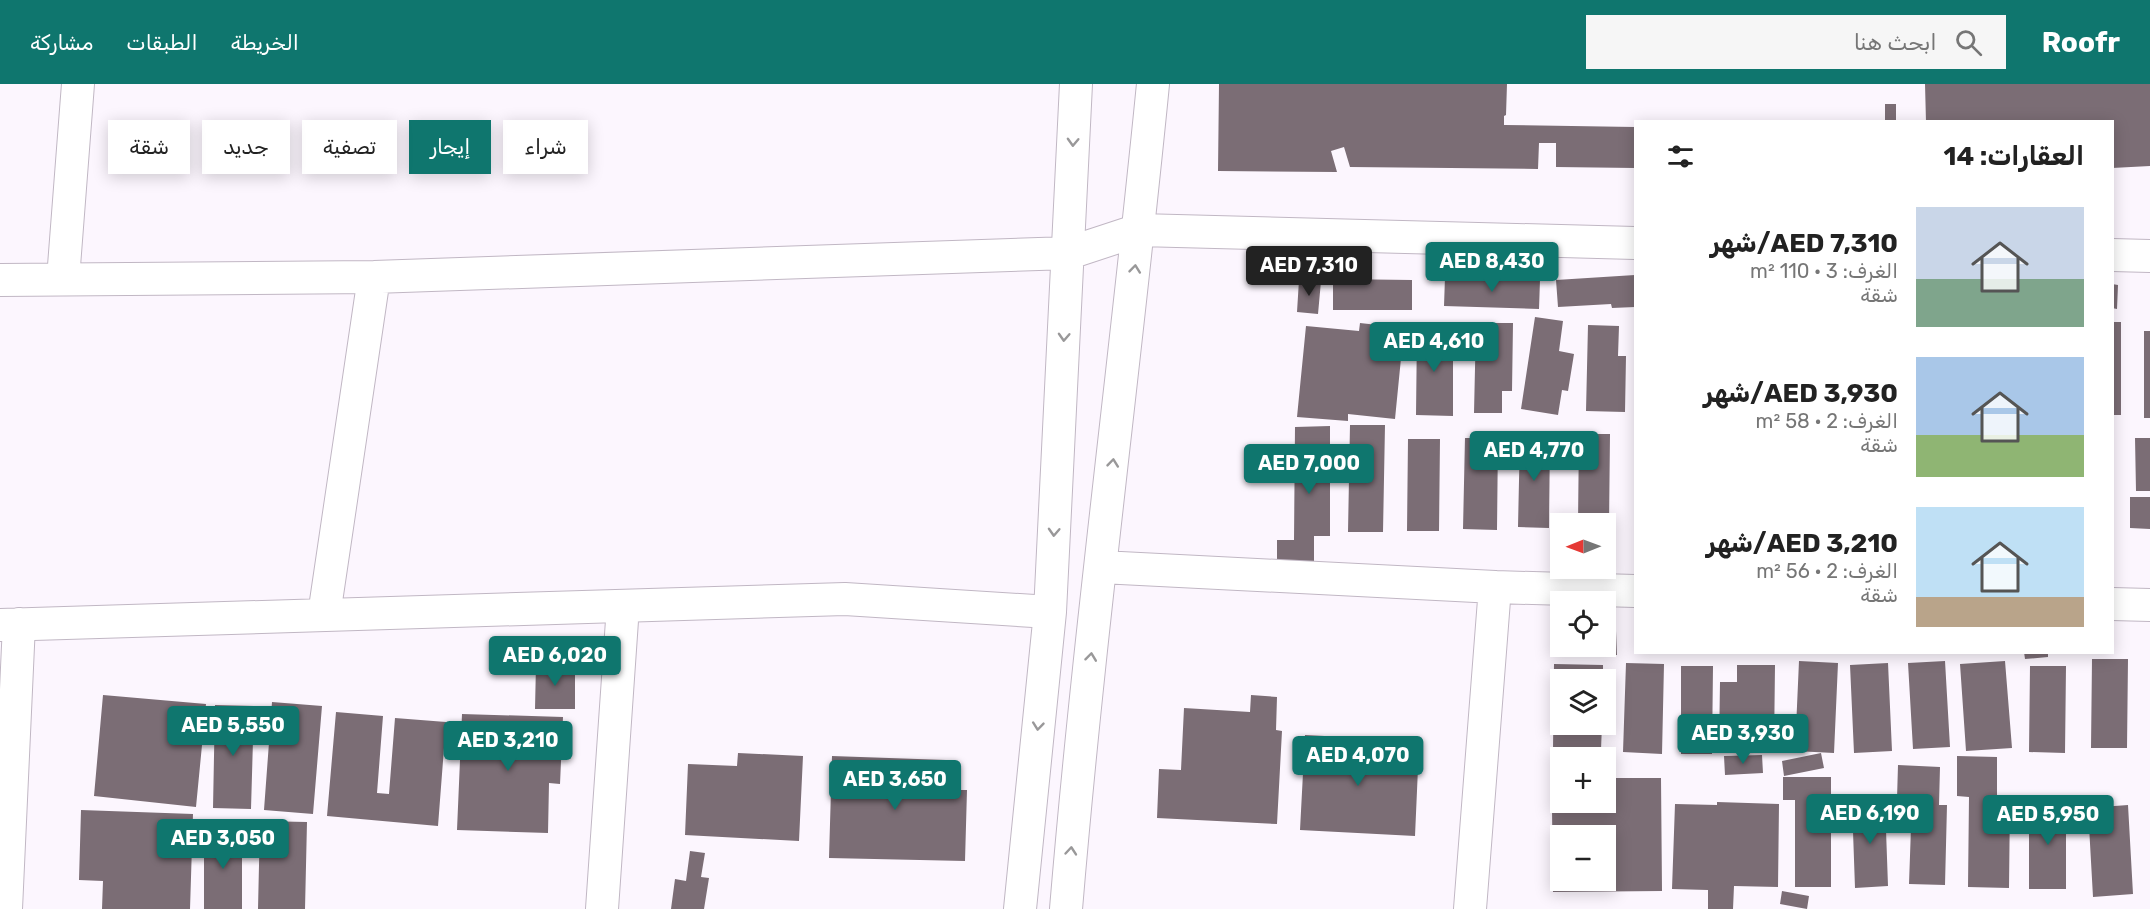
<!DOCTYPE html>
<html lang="ar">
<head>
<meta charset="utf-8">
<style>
	:root { --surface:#fff; --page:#f6f6f6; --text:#222; --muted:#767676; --accent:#0f766e }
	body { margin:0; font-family:Rubik,Vazirmatn,sans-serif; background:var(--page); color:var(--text); direction:rtl; height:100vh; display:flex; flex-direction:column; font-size:22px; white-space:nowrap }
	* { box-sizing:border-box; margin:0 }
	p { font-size:20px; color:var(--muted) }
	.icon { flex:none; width:33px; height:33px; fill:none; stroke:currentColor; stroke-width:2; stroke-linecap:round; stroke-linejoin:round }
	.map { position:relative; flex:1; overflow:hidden; direction:ltr }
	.details { position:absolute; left:1634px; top:36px; width:480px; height:534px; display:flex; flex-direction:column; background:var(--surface); border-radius:0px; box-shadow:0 3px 15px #0003; direction:rtl }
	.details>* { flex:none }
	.guide { position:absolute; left:18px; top:36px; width:570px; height:54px; direction:rtl; display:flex; gap:12px }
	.needle { width:39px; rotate:269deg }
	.buttons { position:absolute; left:1550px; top:429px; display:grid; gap:12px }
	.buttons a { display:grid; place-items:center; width:66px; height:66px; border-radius:0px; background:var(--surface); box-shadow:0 3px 15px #0003; font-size:30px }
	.price { position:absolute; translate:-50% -51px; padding:0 14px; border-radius:6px; background:var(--accent); color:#fff; font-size:20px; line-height:39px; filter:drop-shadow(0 2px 3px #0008) }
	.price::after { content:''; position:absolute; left:50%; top:36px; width:18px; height:14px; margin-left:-9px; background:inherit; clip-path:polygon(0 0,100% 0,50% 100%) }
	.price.active { background:#222; color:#fff }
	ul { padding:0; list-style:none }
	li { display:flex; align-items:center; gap:18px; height:150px; padding:0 30px }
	li span { display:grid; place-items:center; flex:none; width:168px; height:120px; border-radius:0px; color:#555 }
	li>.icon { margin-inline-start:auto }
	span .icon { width:72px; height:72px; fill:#fffc; stroke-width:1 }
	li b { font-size:26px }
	h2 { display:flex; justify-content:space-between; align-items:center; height:72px; padding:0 30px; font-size:26px }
	.tag { padding:0 21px; border-radius:0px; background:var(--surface); box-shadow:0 3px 15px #0003; font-size:21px; line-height:54px }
	.tag.active { background:var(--accent); color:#fff }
	header { display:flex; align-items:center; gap:36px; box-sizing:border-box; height:84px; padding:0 30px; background:var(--accent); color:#fff }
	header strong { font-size:28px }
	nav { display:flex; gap:33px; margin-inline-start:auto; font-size:21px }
	.search { width:420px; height:54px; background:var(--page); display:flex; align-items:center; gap:15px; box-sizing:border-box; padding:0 21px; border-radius:0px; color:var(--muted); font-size:22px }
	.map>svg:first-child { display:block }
	.building { fill:#7b6d75; fill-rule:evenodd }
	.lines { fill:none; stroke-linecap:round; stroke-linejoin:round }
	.minor-casing { stroke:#c1b7c4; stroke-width:34 }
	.minor { stroke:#fff; stroke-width:32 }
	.oneway { stroke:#999899 }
</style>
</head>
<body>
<header>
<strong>Roofr</strong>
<div class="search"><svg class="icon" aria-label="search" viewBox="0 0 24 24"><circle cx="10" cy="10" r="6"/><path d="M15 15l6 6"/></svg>ابحث هنا</div>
<nav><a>الخريطة</a><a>الطبقات</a><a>مشاركة</a></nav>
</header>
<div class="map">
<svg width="2150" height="825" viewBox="0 0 2150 825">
	<rect width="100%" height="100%" fill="#fcf6fe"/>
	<path class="building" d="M 1219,0 L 1507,0 L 1506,31 L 1504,32 L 1504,41 L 1635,43 L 1635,84 L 1556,83 L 1556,59 L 1539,59 L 1538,85 L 1350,83 L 1344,63 L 1331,67 L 1337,88 L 1218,87 Z
		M 1925,0 L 2150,0 L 2150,82 L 2112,84 L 2112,38 L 1926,38 Z
		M 1885,20 L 1896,20 L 1896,38 L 1885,38 Z
		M 1635,191 L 1635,223 L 1612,224 L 1611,220 L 1558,223 L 1556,196 Z
		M 1445,193 L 1540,196 L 1539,225 L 1444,222 Z
		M 1333,195 L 1412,196 L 1412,226 L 1333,226 Z
		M 1299,196 L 1321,197 L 1318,230 L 1297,228 Z
		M 2112,200 L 2118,201 L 2117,225 L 2112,224 Z
		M 1535,233 L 1563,237 L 1559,267 L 1574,270 L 1568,307 L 1562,306 L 1558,331 L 1521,325 Z
		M 2112,238 L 2121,238 L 2121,331 L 2112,331 Z
		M 1360,239 L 1404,244 L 1395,335 L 1348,330 L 1348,337 L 1297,333 L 1306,242 L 1359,247 Z
		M 1476,239 L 1513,239 L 1512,307 L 1502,307 L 1502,329 L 1474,329 Z
		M 1588,241 L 1619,242 L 1618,272 L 1626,272 L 1625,328 L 1586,327 Z
		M 1417,245 L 1450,246 L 1450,273 L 1453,273 L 1453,332 L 1416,331 Z
		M 2144,247 L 2150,247 L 2150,334 L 2144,334 Z
		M 1350,341 L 1385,341 L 1383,448 L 1348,448 Z
		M 1330,342 L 1330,452 L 1314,452 L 1314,480 L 1277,480 L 1277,456 L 1294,456 L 1295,343 Z
		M 1579,350 L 1610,350 L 1609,442 L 1605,442 L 1605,440 L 1578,440 Z
		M 1520,351 L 1550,352 L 1549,444 L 1518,443 Z
		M 1465,354 L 1498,354 L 1497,446 L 1463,445 Z
		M 2135,354 L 2150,354 L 2150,407 L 2136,407 Z
		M 1408,355 L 1440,355 L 1439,447 L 1407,447 Z
		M 2130,413 L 2150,413 L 2150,445 L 2130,444 Z
		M 1605,547 L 1616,547 L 1617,571 L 1595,572 L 1595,562 L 1605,562 Z
		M 2024,568 L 2048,568 L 2048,573 L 2025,575 Z
		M 2092,575 L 2128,575 L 2127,664 L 2091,664 Z
		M 1799,577 L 1838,579 L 1834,669 L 1795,667 Z
		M 1945,577 L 1950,663 L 1913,665 L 1908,579 Z
		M 2005,577 L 2012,664 L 1966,667 L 1960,580 Z
		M 1626,579 L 1664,580 L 1662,670 L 1623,668 Z
		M 1888,579 L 1892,667 L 1854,669 L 1850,581 Z
		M 536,580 L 575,582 L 575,625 L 535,625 Z
		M 1554,580 L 1603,581 L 1603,596 L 1560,596 L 1560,640 L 1602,640 L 1601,666 L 1553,665 Z
		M 1737,581 L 1775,581 L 1774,665 L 1719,665 L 1720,598 L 1737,598 Z
		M 1681,582 L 1713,582 L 1712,670 L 1681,670 Z
		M 2030,582 L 2066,582 L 2065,669 L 2029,668 Z
		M 103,611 L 206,620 L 196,723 L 94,712 Z
		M 1251,611 L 1277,613 L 1276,646 L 1282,647 L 1277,740 L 1157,734 L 1159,685 L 1181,686 L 1184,624 L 1250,628 Z
		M 272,618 L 322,622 L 313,730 L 264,726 Z
		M 215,621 L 254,622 L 251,725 L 213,724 Z
		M 336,628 L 383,632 L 377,709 L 389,710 L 395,634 L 446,638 L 438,742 L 327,732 Z
		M 462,630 L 563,633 L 560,700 L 549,699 L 548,749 L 457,746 Z
		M 1305,651 L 1402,656 L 1400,683 L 1418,684 L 1415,752 L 1300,746 Z
		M 738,669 L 803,672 L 799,757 L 685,751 L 688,680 L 737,682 Z
		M 1821,669 L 1824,684 L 1784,692 L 1782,677 Z
		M 1762,671 L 1763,689 L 1725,691 L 1724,672 Z
		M 832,672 L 946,676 L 946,706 L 967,706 L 965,777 L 829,774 Z
		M 1957,672 L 1997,673 L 1997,715 L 2010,716 L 2009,804 L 1968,803 L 1969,713 L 1957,712 Z
		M 1898,681 L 1940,683 L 1939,721 L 1947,721 L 1945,801 L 1909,800 L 1912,715 L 1897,715 Z
		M 1783,693 L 1831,693 L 1831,803 L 1795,803 L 1795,716 L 1783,716 Z
		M 1608,694 L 1661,694 L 1662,807 L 1553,808 L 1552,725 L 1608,725 ZM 1560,752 L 1605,752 L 1605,796 L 1560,796 Z
		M 1717,718 L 1779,720 L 1778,803 L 1734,802 L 1733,825 L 1708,825 L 1708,806 L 1672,805 L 1675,720 L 1717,721 Z
		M 1885,718 L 1888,802 L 1855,804 L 1852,719 Z
		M 2029,719 L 2066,719 L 2066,805 L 2029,805 Z
		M 2128,721 L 2133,810 L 2093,813 L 2088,724 Z
		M 81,726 L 193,730 L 190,825 L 102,825 L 103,797 L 79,796 Z
		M 260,737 L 307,738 L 305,825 L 258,825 Z
		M 204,746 L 242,746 L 242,825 L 204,825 Z
		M 690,767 L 705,769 L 701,793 L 709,794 L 704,825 L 671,825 L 675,795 L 686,797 Z
		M 1782,807 L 1809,812 L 1807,825 L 1780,820 Z"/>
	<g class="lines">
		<g class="minor-casing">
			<path id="minor" d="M 2112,171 L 2150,172
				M 63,195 L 78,0
				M 0,196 L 374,193 L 1069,169 L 1139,146 L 1635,159
				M 1101,483 L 1495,503 L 1635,507
				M 2112,520 L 2150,521
				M 324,531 L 374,193
				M 0,541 L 845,515 L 1050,528
				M 6,825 L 19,540
				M 602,825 L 623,522
				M 1020,825 L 1050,528 L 1076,0
				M 1066,825 C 1089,549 1126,275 1153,0
				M 1470,825 L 1495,503"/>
		</g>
		<use href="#minor" class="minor"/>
	</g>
	<defs><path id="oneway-chevron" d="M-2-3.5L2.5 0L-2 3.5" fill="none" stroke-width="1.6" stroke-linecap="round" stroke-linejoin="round" transform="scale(1.5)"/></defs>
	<g class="oneway">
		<use href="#oneway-chevron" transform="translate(1073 58) rotate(92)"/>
		<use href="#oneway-chevron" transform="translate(1135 185) rotate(-84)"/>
		<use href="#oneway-chevron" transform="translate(1064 253) rotate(93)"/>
		<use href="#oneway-chevron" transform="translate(1113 379) rotate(-84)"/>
		<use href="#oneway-chevron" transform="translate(1054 448) rotate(93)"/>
		<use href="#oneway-chevron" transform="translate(1091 573) rotate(-83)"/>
		<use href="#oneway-chevron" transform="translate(1038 642) rotate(96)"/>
		<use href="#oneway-chevron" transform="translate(1071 767) rotate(-85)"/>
	</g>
</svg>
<div class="buttons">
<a><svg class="needle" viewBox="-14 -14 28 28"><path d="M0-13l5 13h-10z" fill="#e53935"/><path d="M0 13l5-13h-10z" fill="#767676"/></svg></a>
<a><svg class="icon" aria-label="locate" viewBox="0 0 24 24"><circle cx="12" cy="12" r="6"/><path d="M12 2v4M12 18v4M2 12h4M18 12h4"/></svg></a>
<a><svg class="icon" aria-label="layers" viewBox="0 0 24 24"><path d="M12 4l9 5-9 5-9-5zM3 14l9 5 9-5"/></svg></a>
<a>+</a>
<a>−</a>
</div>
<b class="price" style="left:1492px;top:209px">AED 8,430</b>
<b class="price active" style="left:1309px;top:213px">AED 7,310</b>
<b class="price" style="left:1434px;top:289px">AED 4,610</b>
<b class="price" style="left:1534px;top:398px">AED 4,770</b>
<b class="price" style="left:1309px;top:411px">AED 7,000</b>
<b class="price" style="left:555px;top:603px">AED 6,020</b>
<b class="price" style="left:233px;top:673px">AED 5,550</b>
<b class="price" style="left:1743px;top:681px">AED 3,930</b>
<b class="price" style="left:508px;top:688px">AED 3,210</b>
<b class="price" style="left:1358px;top:703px">AED 4,070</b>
<b class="price" style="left:895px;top:727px">AED 3,650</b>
<b class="price" style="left:1870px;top:761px">AED 6,190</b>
<b class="price" style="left:2048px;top:762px">AED 5,950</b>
<b class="price" style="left:223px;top:786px">AED 3,050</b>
<div class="guide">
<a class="tag">شراء</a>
<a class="tag active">إيجار</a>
<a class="tag">تصفية</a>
<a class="tag">جديد</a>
<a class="tag">شقة</a>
</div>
<section class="details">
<h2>العقارات: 14<svg class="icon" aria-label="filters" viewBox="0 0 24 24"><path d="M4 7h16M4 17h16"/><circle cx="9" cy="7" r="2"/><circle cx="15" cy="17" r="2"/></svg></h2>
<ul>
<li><span style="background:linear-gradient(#c9d6e8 60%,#7fa58c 0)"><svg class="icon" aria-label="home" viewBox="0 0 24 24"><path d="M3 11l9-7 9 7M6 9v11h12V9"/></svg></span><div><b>AED 7,310/شهر</b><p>الغرف: 3 · 110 m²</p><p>شقة</p></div></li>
<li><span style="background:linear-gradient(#a9c7e8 65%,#8fb573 0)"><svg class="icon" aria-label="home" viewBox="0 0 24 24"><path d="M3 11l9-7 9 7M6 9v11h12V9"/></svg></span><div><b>AED 3,930/شهر</b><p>الغرف: 2 · 58 m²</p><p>شقة</p></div></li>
<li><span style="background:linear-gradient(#bfe0f5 75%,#b9a48a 0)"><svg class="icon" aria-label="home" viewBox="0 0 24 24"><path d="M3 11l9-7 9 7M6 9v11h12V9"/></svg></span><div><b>AED 3,210/شهر</b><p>الغرف: 2 · 56 m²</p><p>شقة</p></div></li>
</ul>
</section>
</div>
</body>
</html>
